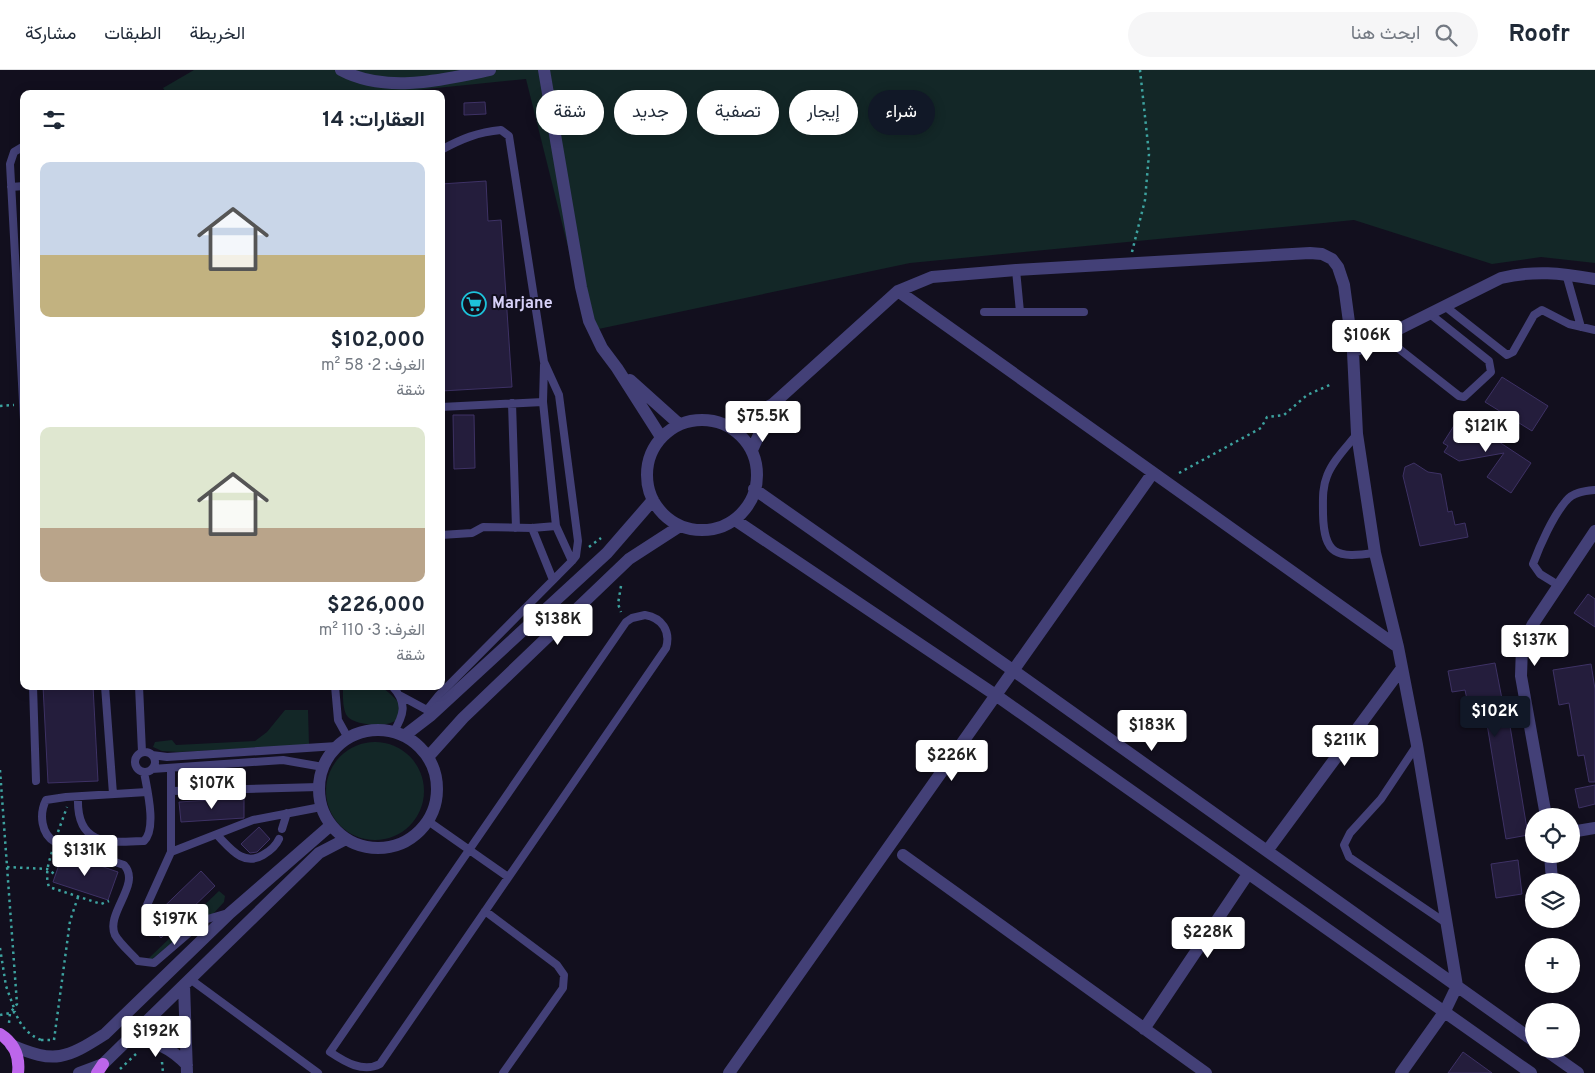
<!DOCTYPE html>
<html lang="ar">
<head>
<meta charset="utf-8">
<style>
	:root { --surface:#fff; --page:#f6f6f7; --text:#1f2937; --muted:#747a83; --line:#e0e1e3; --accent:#111827 }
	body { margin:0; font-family:Overpass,Vazirmatn,sans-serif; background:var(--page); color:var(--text); direction:rtl; height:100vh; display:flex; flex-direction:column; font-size:19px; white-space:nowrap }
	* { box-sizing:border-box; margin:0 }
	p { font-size:16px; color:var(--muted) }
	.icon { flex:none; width:28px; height:28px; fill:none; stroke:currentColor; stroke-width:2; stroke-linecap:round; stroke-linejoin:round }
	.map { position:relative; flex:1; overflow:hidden; direction:ltr }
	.panel { position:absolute; left:20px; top:20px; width:425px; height:600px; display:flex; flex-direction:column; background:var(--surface); border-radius:10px; box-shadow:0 2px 12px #0003; direction:rtl }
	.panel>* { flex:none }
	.guide { position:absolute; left:460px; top:20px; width:475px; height:45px; direction:rtl; display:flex; gap:10px }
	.fabs { position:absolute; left:1525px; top:738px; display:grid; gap:10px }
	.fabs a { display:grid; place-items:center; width:55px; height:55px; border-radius:50%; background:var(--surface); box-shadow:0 2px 12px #0003; font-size:25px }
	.price { position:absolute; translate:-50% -42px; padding:0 11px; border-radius:5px; background:#fff; color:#222; font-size:16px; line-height:32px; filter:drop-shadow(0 1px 2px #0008) }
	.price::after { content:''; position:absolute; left:50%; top:30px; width:15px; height:11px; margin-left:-8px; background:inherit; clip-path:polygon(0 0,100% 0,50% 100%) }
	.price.active { background:var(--accent); color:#fff }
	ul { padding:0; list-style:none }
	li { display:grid; align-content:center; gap:10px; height:265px; padding:0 20px }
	li span { display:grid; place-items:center; height:155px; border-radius:10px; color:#555 }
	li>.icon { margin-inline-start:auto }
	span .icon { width:90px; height:90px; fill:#fffc; stroke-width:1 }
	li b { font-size:21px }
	h2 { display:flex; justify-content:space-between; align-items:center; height:60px; padding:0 20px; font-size:21px }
	.chip { padding:0 18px; border-radius:22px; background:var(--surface); box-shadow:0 2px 12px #0003; font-size:18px; line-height:45px }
	.chip.active { background:var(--accent); color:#fff }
	header { display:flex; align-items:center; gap:30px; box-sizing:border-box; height:70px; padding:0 25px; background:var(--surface); border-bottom:1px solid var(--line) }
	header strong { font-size:24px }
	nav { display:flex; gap:28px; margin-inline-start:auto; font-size:18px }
	.search { width:350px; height:45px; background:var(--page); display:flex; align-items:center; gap:12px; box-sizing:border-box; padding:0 18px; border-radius:28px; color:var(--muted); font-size:19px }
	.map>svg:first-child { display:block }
	.green { fill:#132727 }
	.building { fill:#241d3c; stroke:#3e3265 }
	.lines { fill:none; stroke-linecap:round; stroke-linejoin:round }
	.path { stroke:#3da29f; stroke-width:2.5; stroke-dasharray:2.5 4; stroke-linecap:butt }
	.service { stroke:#434077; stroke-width:8 }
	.minor { stroke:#434077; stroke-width:12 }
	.primary { stroke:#bd66eb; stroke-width:12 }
	.labels { text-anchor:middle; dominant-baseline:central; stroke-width:4; stroke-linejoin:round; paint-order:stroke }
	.poi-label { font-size:16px; font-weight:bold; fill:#d7d1f9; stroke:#120f1e; text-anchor:start }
</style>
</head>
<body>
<header>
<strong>Roofr</strong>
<div class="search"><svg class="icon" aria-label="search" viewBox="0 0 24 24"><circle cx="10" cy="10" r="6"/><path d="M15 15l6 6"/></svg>ابحث هنا</div>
<nav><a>الخريطة</a><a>الطبقات</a><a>مشاركة</a></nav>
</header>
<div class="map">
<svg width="1595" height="1003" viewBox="0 0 1595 1003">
	<rect width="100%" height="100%" fill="#120f1e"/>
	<path class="green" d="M 194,0 L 1595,0 L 1595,193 L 1541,187 L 1492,194 L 1354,150 L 910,193 L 589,261 L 526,9 L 378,24 L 167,24 L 163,18 Z
		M 343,616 L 381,616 C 387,622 397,628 400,636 C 410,660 358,658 348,647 C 342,640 343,625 343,616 Z
		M 285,640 L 308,640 L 309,675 L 179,682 L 162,681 L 153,677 L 155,672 L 172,670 L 176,675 L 255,671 L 267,662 Z
		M326 721a49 49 0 1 1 98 0a49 49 0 1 1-98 0Z
		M 219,821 L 225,826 L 224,832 L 213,844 L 196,853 L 151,890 L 149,888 Z"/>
	<path class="building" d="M 485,32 L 486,44 L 464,45 L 464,33 Z
		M 486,111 L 488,151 L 501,150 L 512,317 L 441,321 L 441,114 Z
		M 1502,307 L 1548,336 L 1532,361 L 1485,332 Z
		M 453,345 L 474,345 L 475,398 L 454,399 Z
		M 1465,350 L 1481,360 L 1484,357 L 1496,364 L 1493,368 L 1531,393 L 1511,423 L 1487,407 L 1504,383 L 1459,391 L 1444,382 L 1448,376 L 1443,373 L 1455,354 L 1460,357 Z
		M 1414,393 L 1428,402 L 1441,404 L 1448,442 L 1452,441 L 1455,455 L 1465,453 L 1468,467 L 1420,476 L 1403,406 L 1405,397 Z
		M 1588,524 L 1595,529 L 1595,557 L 1574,543 Z
		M 1495,593 L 1502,629 L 1506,628 L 1511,649 L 1509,650 L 1528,765 L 1506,769 L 1487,654 L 1473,657 L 1465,620 L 1452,622 L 1448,601 Z
		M 1591,594 L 1595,619 L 1595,712 L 1589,712 L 1584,685 L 1578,686 L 1569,633 L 1559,635 L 1553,600 Z
		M 43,616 L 93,616 L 98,711 L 48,713 Z
		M 1595,715 L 1595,734 L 1579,738 L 1575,719 Z
		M 244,728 L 244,748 L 181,752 L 179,732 Z
		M 259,757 L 270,769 L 257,782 L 250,783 L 241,774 Z
		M 63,783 L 118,802 L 108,830 L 53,812 Z
		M 1518,790 L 1522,824 L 1496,828 L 1491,794 Z
		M 201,801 L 215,816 L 161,868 L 147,853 Z
		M 1463,982 L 1492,1003 L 1448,1003 Z"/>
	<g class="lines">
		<path class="path" d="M 1132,182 L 1145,130 L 1149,84 L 1140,0
			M 0,336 L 14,335
			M 1179,403 L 1261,358 L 1267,347 L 1284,345 L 1307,325 L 1332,314
			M 589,477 L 601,468
			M 621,516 L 618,534 L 621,542
			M 0,700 L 17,934 L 10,943 L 9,953
			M 58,762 L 67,737
			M 52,782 C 48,794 45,805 49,817 L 101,834 L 109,831
			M 7,797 L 47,799 L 56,805
			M 0,878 L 6,916 L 14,938
			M 0,945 L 15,942 C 21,956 27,964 41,970
			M 41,970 L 54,970 L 70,851 L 78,827
			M 162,992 L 163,1003
			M 120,999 L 136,984"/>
		<path class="service" d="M 24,76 L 14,82 L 10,94 L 24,350
			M 11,117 L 24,116
			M 1016,200 L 1020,242
			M 1566,204 L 1581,257
			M 1446,237 L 1507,285 L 1513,282 L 1534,245 L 1542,240 L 1569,254 L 1595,260
			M 984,242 L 1084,242
			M 1384,267 L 1459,326 L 1464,327 L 1491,302 L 1489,291 L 1430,244
			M 544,295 L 543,332 L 556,456 L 572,491
			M 512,333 L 516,458
			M 441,337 L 543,332
			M 1357,364 C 1347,377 1333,390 1327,406 C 1322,418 1323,431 1323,444 C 1324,486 1337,488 1375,483
			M 532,458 L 553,510
			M 441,465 L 472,463 L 483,457 L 532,458 L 556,456
			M 1558,515 L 1540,504 L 1533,494 C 1540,475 1553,446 1566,431 C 1573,422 1585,421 1595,420
			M 645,545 C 662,548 671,561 666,578 L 380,994 C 363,1003 345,992 330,982 L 626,552 L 632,548 Z
			M 33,616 L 36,711
			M 105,616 L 113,724
			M 139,616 L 142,682
			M 335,616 L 338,650 L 348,668
			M 392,616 C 408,633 404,645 393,663
			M 401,626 L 427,640
			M 430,646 L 427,640 L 439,625 L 572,491 L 576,486 L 578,471 L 559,325 L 544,292 L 509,66 L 501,60 C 478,62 461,69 441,80
			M 1417,675 L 1381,729 L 1350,763 L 1344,775 L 1349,787 L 1446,853
			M135 692a10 10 0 1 1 20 0a10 10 0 1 1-20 0Z
			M 152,685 L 167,687 L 337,676
			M 152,699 L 283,690 L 323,697
			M 172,721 L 319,717
			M 147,722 L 66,727 L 46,730 C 39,744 41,764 55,772 L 124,795 C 142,814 105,843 115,865 C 120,874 131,883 138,891 L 154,893 L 204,850 L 228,843
			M 78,727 C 76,775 106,773 144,771 C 157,759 147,719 144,702
			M 428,751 L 508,807
			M 282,759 L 287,743
			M 217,765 C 230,778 243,797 263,785 C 270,781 276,776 279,769
			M 171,782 L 253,750 L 321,737
			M 147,835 L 171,782 L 171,698
			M 485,841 L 557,895 L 564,905 L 563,918 L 503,1003
			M 190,909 L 318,1003"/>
		<path class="minor" d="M 341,0 C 386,24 442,10 490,0
			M 544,0 L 581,217 L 589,251 L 602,278 L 617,298 L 661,367
			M 898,221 L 1398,577
			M 1353,282 L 1501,208 C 1535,200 1560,203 1595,209
			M 630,310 L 679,354
			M647 405a55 55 0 1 1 110 0a55 55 0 1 1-110 0Z
			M 729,357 L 773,334 L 898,221 L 932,207 L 1016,200 L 1310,183 L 1322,184 L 1332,189 L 1338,197 L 1344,215 L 1353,282 L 1357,364 L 1375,483 L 1398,577 L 1417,675 L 1457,916 L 1445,941 L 1401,1003
			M 752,380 L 773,334
			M 754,419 L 1014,601 L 1534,971
			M 735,450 L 997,626 L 1531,1003
			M319 719a59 59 0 1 1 118 0a59 59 0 1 1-118 0Z
			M 404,666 L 430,646 L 607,483 L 653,430
			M 428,687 L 463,648 L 629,489 L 680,456
			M 1546,746 L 1521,606 L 1522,576 L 1533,554 L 1595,461
			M 1571,762 L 1595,758
			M 1267,781 L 1402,598
			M 1550,784 L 1552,811
			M 903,785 L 1206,1003
			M 184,915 L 187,1003
			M 1144,959 L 1248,804
			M 131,969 C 154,970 171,978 187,995
			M 11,975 C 55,994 66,989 105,964 L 230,843 L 331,755
			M 1544,979 L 1578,1003
			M 79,1003 L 103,994 L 319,783 L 346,769
			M 729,1003 L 1152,404"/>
		<path class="primary" d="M 0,964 C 14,973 20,986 18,1003
			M 97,1003 L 103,994"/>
	</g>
	<defs>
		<g id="supermarket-ring" transform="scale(1.25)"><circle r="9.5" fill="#120f1e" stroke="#1dc2da" stroke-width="1.5"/><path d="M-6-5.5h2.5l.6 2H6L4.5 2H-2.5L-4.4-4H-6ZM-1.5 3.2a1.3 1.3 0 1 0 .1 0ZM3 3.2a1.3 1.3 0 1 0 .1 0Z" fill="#1dc2da"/></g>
	</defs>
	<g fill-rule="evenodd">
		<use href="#supermarket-ring" x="474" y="234"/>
	</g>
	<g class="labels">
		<g class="poi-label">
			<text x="492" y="234">Marjane</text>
		</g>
	</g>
</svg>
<div class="fabs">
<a><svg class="icon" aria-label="locate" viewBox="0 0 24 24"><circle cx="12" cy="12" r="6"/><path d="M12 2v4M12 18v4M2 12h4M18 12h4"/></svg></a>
<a><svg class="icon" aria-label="layers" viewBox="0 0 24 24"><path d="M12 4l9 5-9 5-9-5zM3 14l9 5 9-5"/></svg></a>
<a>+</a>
<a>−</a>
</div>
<b class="price" style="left:1367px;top:292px">$106K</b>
<b class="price" style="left:763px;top:373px">$75.5K</b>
<b class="price" style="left:1486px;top:383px">$121K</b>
<b class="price" style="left:558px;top:576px">$138K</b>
<b class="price" style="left:1535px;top:597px">$137K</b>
<b class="price active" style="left:1495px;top:668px">$102K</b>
<b class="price" style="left:1152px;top:682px">$183K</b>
<b class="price" style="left:1345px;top:697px">$211K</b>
<b class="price" style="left:952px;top:712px">$226K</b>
<b class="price" style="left:212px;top:740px">$107K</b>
<b class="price" style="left:85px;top:807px">$131K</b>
<b class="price" style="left:175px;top:876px">$197K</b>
<b class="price" style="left:1208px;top:889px">$228K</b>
<b class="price" style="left:156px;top:988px">$192K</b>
<div class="guide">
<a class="chip active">شراء</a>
<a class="chip">إيجار</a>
<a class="chip">تصفية</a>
<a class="chip">جديد</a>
<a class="chip">شقة</a>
</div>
<section class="panel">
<h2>العقارات: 14<svg class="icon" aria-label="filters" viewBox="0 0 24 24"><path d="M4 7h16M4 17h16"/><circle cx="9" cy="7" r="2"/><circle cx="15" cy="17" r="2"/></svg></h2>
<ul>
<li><span style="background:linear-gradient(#c9d6e8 60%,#c2b280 0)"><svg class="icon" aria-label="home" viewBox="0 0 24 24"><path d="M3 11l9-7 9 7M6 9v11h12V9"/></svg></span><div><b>$102,000</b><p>الغرف: 2 · 58 m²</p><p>شقة</p></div></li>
<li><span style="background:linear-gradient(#dfe7d0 65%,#b9a48a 0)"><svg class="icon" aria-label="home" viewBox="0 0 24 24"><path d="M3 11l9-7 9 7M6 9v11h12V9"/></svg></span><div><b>$226,000</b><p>الغرف: 3 · 110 m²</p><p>شقة</p></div></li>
</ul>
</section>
</div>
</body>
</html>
